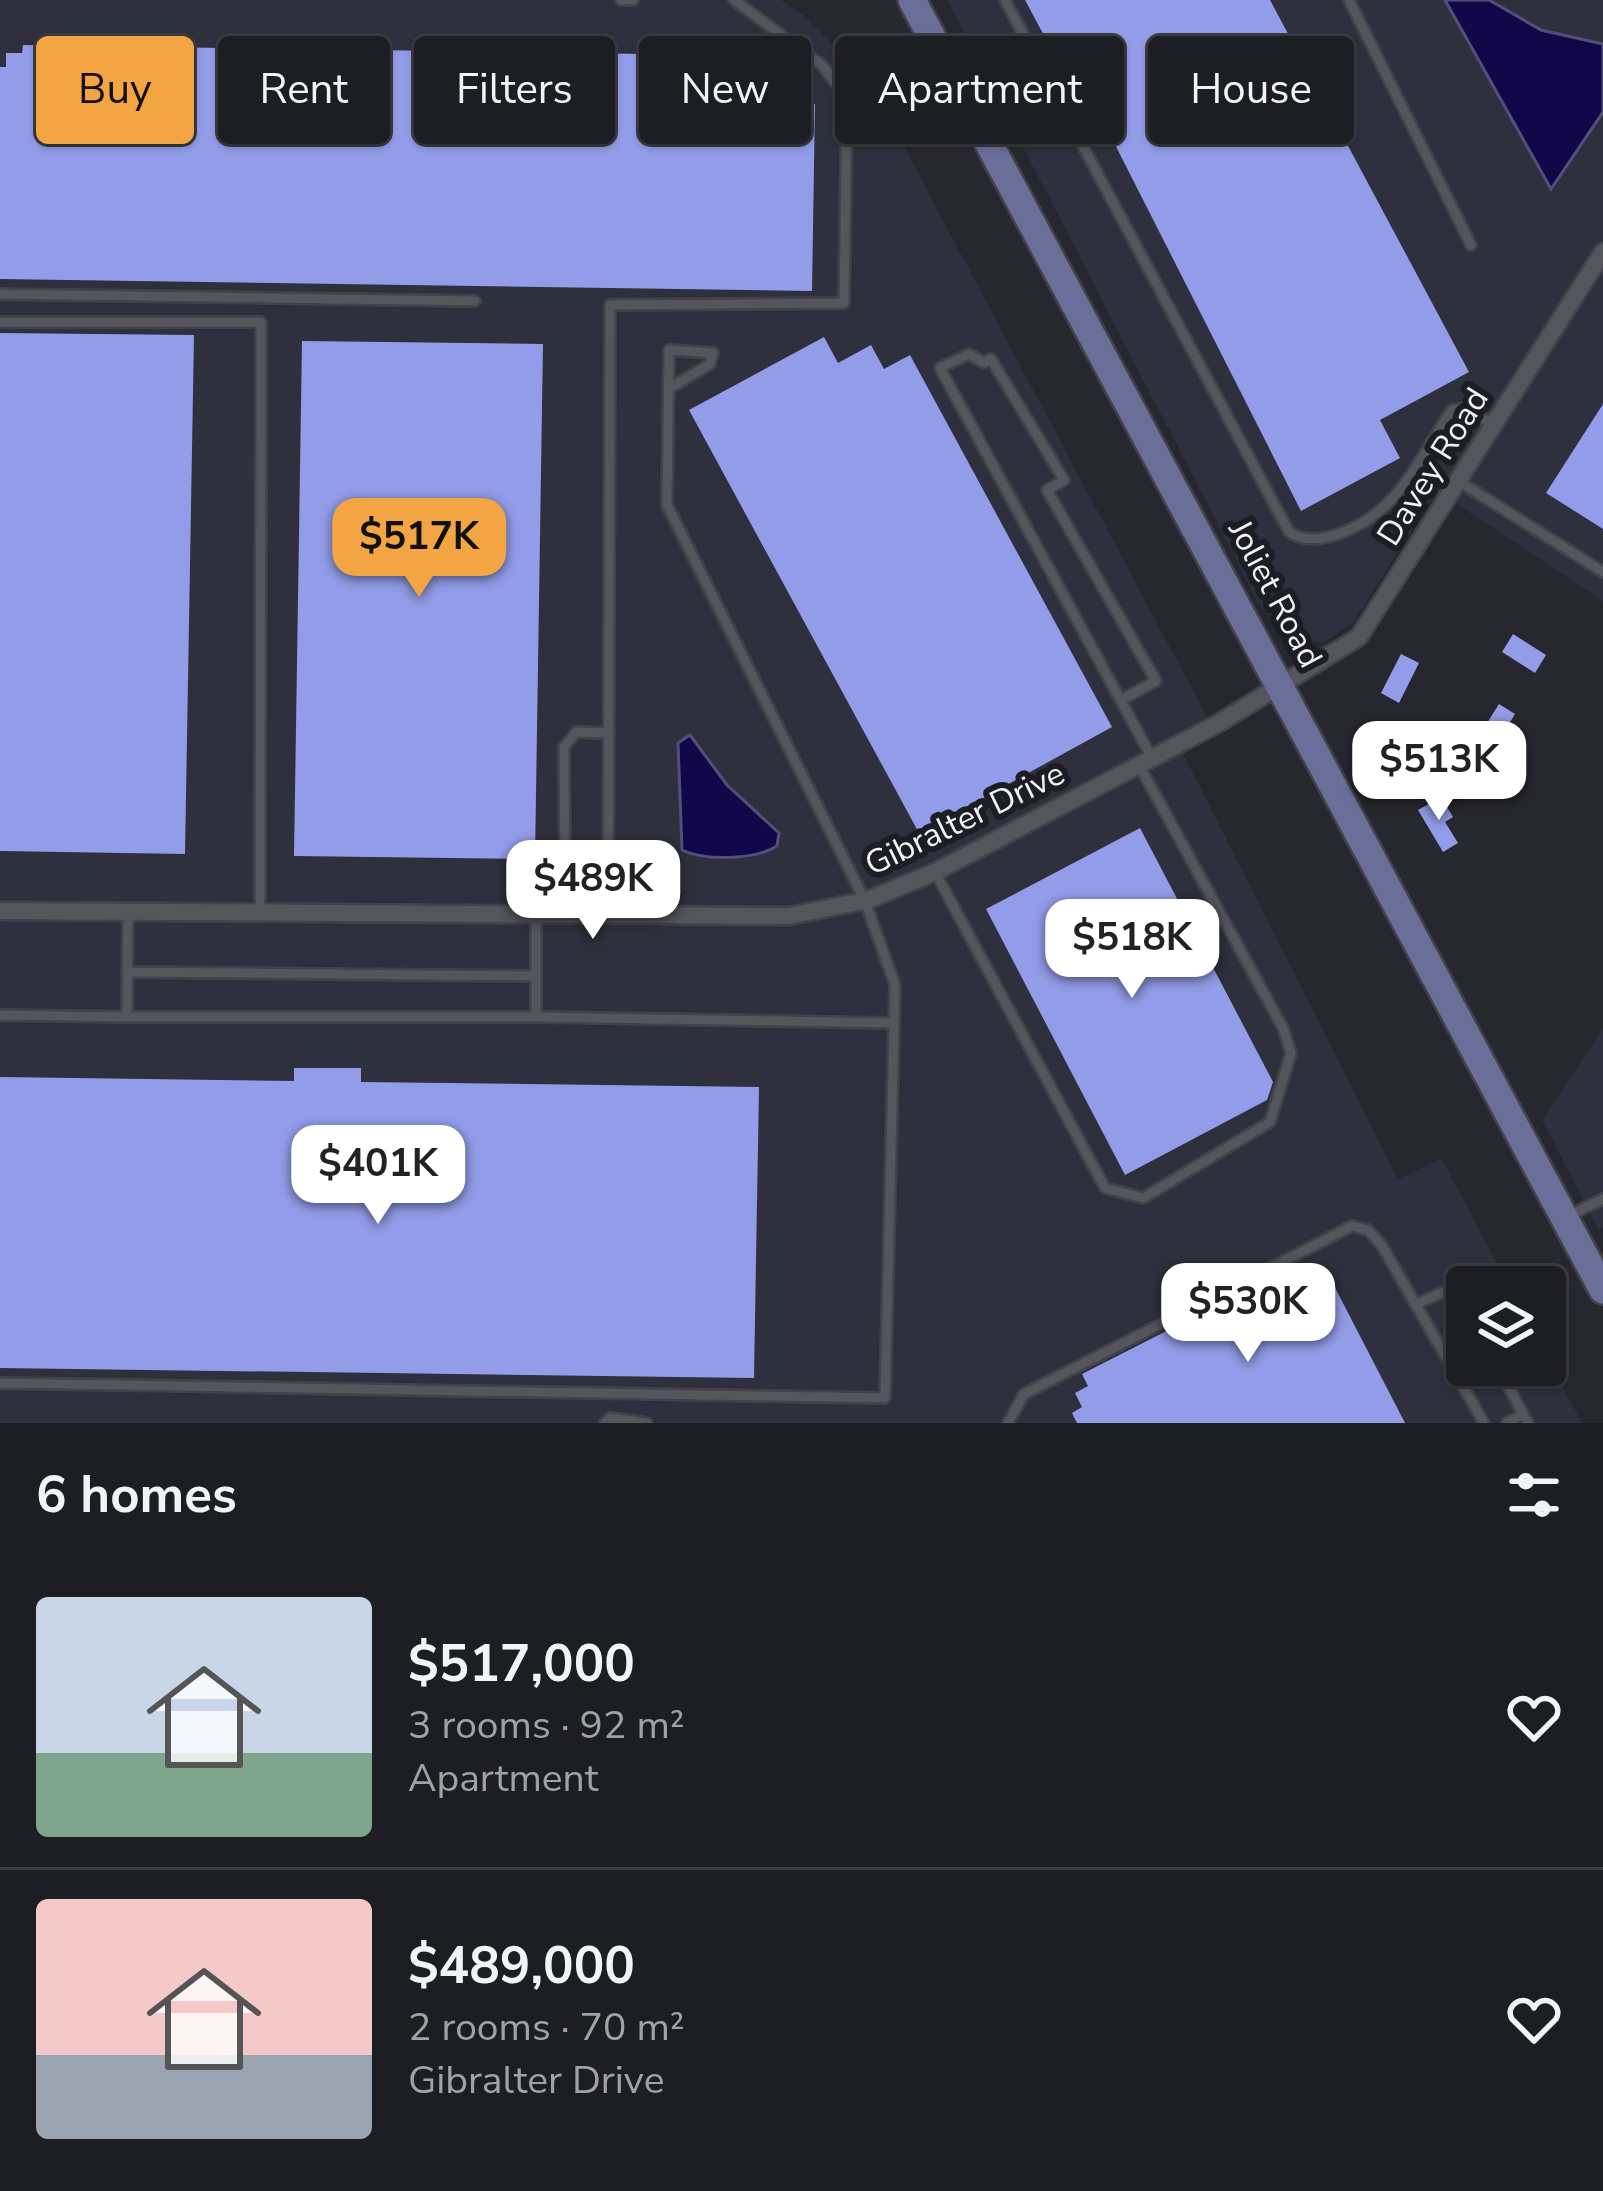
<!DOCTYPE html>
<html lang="en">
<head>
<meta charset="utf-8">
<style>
	:root { --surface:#1d1e23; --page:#25272b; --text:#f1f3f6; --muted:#a0a2a6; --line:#3b3c41; --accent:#f3a443 }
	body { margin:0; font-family:"Nunito Sans",sans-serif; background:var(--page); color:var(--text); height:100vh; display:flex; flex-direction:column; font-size:45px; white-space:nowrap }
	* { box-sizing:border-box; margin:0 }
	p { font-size:39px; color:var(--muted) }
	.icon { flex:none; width:66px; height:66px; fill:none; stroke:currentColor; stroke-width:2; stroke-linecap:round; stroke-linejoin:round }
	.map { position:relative; height:1423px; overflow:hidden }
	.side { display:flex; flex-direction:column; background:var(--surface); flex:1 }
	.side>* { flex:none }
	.guide { position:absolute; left:36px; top:36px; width:1533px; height:108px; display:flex; gap:24px }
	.tools { position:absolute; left:1446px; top:1266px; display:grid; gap:24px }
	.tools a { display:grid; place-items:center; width:120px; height:120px; border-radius:12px; background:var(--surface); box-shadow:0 3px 9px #0004,0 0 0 3px var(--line); font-size:60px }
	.price { position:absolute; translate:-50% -102px; padding:0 27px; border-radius:24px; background:#fff; color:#222; font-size:39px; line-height:78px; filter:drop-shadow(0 3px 6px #0008) }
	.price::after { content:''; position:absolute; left:50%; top:72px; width:36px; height:27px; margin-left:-18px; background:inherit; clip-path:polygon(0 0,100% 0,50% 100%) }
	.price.current { background:var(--accent); color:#111 }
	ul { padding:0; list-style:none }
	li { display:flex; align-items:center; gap:36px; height:300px; padding:0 36px }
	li+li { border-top:3px solid var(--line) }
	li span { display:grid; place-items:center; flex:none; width:336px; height:240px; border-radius:12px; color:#555 }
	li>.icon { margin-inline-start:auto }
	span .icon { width:144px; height:144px; fill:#fffc; stroke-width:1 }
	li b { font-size:51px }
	h2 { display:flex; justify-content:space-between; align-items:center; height:144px; padding:0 36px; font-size:51px }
	.tag { padding:0 42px; border-radius:12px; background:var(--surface); box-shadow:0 3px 9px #0004,0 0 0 3px var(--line); font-size:42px; line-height:108px }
	.tag.current { background:var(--accent); color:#111 }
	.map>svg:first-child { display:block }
	.built { fill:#2e303d }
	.water { fill:#110749; stroke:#544e7d; stroke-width:3 }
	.building { fill:#929ce8 }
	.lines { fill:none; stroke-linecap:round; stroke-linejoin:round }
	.lane-casing { stroke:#424348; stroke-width:14 }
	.street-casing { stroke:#424348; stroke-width:21 }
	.primary-casing { stroke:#424348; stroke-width:32 }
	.lane { stroke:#54555d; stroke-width:9 }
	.street { stroke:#54555d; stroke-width:16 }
	.primary { stroke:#6a6f9a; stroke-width:27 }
	.labels { text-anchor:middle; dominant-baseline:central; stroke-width:12; stroke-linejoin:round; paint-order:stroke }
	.street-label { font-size:33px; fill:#f2f3f7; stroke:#1d1e25 }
</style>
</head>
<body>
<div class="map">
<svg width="1603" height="1423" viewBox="0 0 1603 1423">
	<rect width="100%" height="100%" fill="#27282f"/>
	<path class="built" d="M 0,0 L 781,0 L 804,16 L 849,60 L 885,111 L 1207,717 L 1174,736 L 1398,1179 L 1441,1158 L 1510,1287 L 1467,1287 L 1467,1365 L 1545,1365 L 1545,1353 L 1582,1423 L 0,1423 Z
		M 947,0 L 1603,0 L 1603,601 L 1437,491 L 1353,623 L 1322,643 L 1282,634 L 1259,604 Z
		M 1603,1029 L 1603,1227 L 1599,1231 L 1542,1120 Z"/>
	<path class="water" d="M 1445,0 L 1489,0 L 1541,30 L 1603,44 L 1603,112 L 1551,189 Z
		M 690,735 L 727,785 L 779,833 L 777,846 C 755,860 705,861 682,850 L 678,743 Z"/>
	<path class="building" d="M 1025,0 L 1270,0 L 1469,372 L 1380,420 L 1400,458 L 1301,511 L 1067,50 L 1055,56 Z
		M 23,45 L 777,56 L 777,70 L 791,70 L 790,88 L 806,88 L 806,103 L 815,104 L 812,291 L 0,279 L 0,67 L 6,67 L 6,53 L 22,53 Z
		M 0,333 L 194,335 L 185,854 L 0,851 Z
		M 824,337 L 838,363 L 871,345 L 884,369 L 910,355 L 1112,727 L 919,833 L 689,410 Z
		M 302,341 L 543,344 L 535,859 L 294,856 Z
		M 1603,404 L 1603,529 L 1546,493 Z
		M 1513,634 L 1546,655 L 1535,673 L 1502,652 Z
		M 1401,654 L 1419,663 L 1399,703 L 1381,693 Z
		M 1499,704 L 1515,714 L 1491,753 L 1475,742 Z
		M 1441,797 L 1453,817 L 1445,822 L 1458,843 L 1443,852 L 1418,810 Z
		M 1140,828 L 1273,1082 L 1267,1100 L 1125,1175 L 986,909 Z
		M 294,1068 L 361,1068 L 361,1082 L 759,1087 L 754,1378 L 0,1368 L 0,1077 L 294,1081 Z
		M 1296,1265 L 1302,1275 L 1315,1269 L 1322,1283 L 1330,1278 L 1405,1423 L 1077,1423 L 1072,1413 L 1082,1407 L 1075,1393 L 1088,1386 L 1082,1374 Z"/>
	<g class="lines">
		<g class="lane-casing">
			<path id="lane" d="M 621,0 L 633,0
				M 1005,0 L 1289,532 C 1317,551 1365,526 1388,503 C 1413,478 1432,439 1452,410 L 1466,408 L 1495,426
				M 1349,0 L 1471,245
				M 0,294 L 475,301
				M 0,322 L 261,322 L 260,910
				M 1460,482 L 1603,572
				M 1121,700 L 1156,681 L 1047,490 L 1064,480 L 991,359 L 984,363 L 969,354 L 940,368 L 1152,758
				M 935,872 L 1105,1188 L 1143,1198 L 1270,1122 L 1291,1053 L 1283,1028 L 1139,765
				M 609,887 L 580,887 L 565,871 L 564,747 L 576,732 L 609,733
				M 608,916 L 610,305 L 844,303 L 847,99 L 823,66 L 734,0
				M 127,972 L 536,976
				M 0,1015 L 127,1017 L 128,910
				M 127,1017 L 536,1017 L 536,916
				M 536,1017 L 894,1023
				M 1570,1215 L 1603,1199
				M 1417,1304 L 1450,1289 L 1467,1306
				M 1497,1365 L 1528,1423
				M 0,1383 L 885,1398 L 895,985 L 865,901 L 667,505 L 669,350 L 713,353 L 710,364 L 670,388
				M 605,1423 L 610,1418 L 647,1423
				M 1008,1423 L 1024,1394 L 1352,1226 L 1368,1230 L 1382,1246 L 1484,1423
				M 1507,1423 L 1523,1414"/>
		</g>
		<g class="street-casing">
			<path id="street" d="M 0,911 L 789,916 L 868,900 L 935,872 L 1219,723 L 1359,637 L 1603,252"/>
		</g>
		<g class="primary-casing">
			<path id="primary" d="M 912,0 L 1603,1290"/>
		</g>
		<use href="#lane" class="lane"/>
		<use href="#street" class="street"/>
		<use href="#primary" class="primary"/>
	</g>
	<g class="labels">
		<g class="street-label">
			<text transform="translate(1433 467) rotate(-58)">Davey Road</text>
			<text transform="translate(1275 594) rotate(62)">Joliet Road</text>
			<text transform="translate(965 819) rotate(-26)">Gibralter Drive</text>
		</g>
	</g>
</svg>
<div class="tools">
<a><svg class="icon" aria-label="layers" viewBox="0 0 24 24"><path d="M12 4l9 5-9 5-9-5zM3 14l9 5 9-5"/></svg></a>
</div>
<b class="price current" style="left:419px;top:600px">$517K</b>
<b class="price" style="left:1439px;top:823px">$513K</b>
<b class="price" style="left:593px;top:942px">$489K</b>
<b class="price" style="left:1132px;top:1001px">$518K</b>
<b class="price" style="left:378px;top:1227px">$401K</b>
<b class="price" style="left:1248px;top:1365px">$530K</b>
<div class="guide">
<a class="tag current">Buy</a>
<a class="tag">Rent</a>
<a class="tag">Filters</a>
<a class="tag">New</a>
<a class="tag">Apartment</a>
<a class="tag">House</a>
</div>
</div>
<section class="side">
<h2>6 homes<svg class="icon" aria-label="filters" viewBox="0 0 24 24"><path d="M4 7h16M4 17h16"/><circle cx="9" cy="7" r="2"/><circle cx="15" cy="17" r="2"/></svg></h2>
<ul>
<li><span style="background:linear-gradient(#c9d6e8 65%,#7fa58c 0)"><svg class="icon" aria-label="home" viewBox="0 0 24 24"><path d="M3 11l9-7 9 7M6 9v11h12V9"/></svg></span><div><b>$517,000</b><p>3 rooms · 92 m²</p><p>Apartment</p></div><svg class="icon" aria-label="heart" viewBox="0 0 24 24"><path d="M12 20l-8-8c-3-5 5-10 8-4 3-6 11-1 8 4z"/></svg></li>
<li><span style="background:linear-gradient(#f6c9c9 65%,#9aa5b1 0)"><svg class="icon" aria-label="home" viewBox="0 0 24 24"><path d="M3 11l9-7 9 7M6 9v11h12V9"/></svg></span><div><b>$489,000</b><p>2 rooms · 70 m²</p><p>Gibralter Drive</p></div><svg class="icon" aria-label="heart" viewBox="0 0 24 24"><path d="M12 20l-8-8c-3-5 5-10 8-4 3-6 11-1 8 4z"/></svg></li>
</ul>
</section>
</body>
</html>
